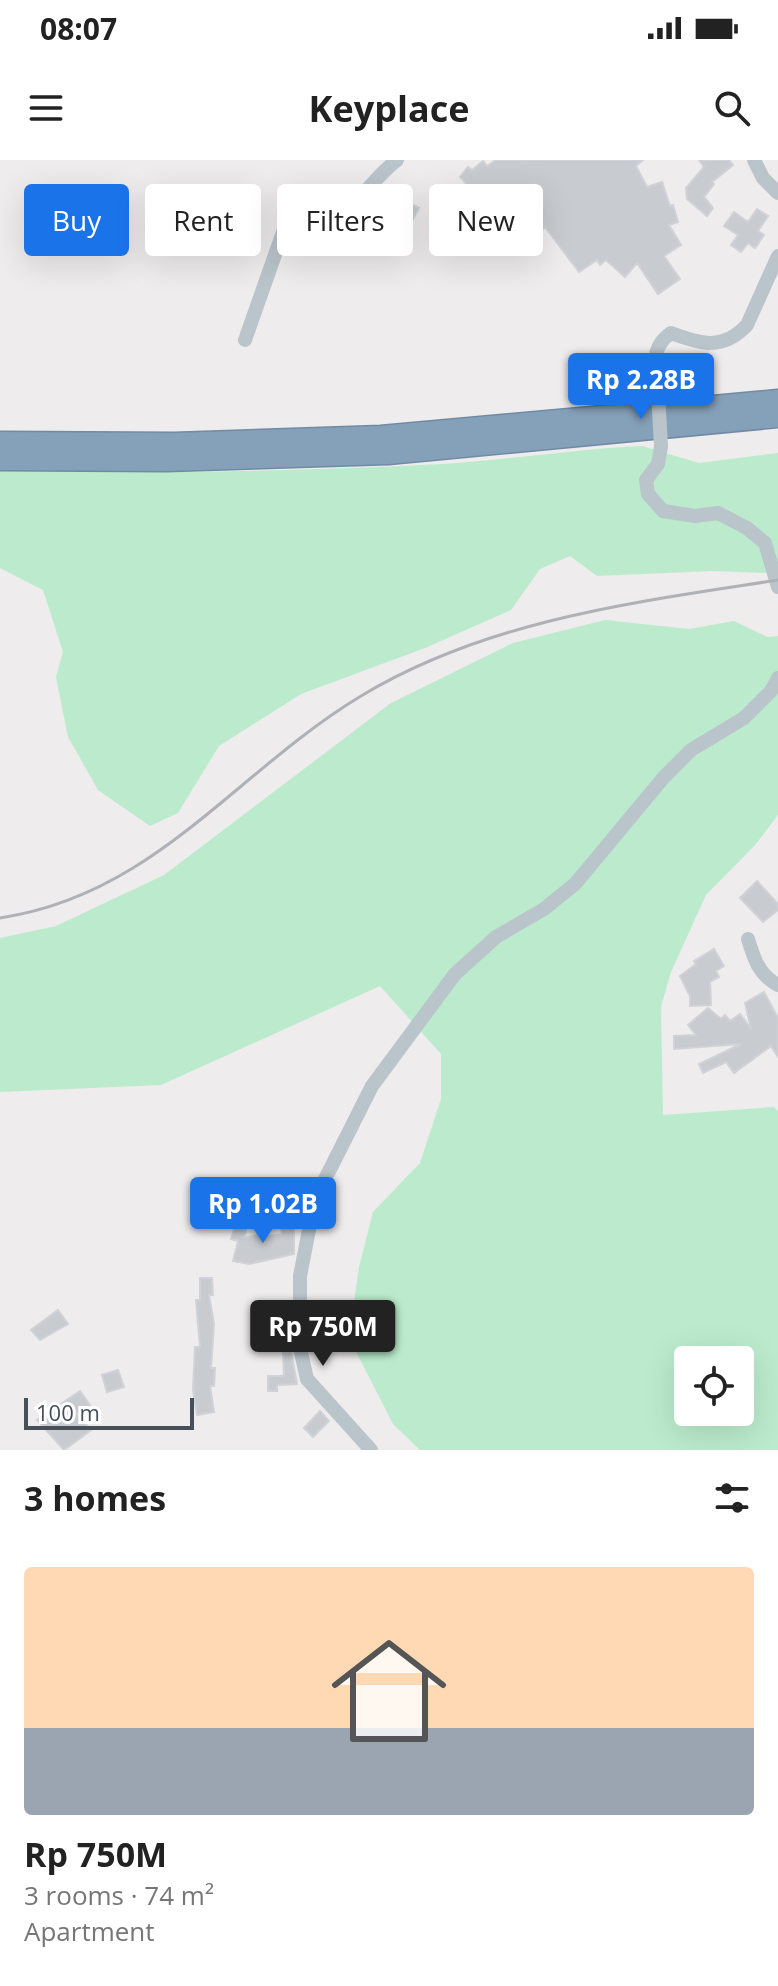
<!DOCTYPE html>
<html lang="en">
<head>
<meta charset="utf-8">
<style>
	:root { --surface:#fff; --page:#f2f2f2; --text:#222; --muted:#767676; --line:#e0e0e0; --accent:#1a73e8 }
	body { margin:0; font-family:"Open Sans",sans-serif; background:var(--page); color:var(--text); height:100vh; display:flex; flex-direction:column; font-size:30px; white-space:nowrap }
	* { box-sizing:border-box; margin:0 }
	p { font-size:26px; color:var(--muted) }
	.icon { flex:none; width:44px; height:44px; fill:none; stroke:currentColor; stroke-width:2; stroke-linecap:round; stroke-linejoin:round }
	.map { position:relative; height:1290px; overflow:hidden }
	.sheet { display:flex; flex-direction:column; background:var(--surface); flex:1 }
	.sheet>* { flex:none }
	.guide { position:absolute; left:24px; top:24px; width:730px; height:72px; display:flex; gap:16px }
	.tools { position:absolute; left:674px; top:1186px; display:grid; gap:16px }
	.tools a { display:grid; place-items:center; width:80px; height:80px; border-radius:8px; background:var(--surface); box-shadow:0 8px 32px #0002; font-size:40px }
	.scale { position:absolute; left:24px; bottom:20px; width:170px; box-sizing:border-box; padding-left:8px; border:4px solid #455058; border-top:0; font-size:22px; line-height:28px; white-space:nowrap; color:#455058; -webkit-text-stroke:6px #fff; paint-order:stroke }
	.price { position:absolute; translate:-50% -68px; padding:0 18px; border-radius:8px; background:var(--accent); color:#fff; font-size:26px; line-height:52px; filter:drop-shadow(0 2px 4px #0008) }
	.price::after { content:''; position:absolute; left:50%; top:48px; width:24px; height:18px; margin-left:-12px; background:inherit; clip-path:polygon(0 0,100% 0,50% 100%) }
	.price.current { background:#222; color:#fff }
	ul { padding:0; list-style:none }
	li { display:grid; align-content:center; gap:16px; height:424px; padding:0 24px }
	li+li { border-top:2px solid var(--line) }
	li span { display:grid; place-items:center; height:248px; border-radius:8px; color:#555 }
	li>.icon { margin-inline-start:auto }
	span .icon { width:144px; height:144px; fill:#fffc; stroke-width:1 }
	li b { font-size:34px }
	h2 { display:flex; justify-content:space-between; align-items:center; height:96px; padding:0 24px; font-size:34px }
	.chip { padding:0 28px; border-radius:8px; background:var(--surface); box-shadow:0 8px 32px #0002; font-size:28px; line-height:72px }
	.chip.current { background:var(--accent); color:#fff }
	.status { display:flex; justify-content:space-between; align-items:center; height:56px; padding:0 40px; background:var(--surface); direction:ltr }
	.status svg { height:22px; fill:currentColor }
	header { display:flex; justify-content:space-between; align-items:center; height:104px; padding:0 24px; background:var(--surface); font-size:36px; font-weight:700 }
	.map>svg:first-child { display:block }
	.green { fill:#bbebcc; fill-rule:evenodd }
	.building { fill:#c8cbd0; stroke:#d0d2d7; stroke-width:2; fill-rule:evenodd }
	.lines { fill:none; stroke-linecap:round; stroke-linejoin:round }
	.highway-casing { stroke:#718ba4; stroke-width:23 }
	.minor { stroke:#bac4cb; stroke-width:14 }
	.highway { stroke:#85a0b9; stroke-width:20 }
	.rail { stroke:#aeb1b6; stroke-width:3 }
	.minor-bridge { stroke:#bac4cb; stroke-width:14 }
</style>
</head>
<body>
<div class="status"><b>08:07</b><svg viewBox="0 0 49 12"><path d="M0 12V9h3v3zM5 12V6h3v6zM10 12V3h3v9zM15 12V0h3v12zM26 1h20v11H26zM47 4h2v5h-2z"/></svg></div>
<header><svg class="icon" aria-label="menu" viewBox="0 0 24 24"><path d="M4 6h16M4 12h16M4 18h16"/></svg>Keyplace<svg class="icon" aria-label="search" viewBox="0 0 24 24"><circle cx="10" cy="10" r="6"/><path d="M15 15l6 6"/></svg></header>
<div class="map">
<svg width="778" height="1290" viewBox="0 0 778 1290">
	<rect width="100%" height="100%" fill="#eeecec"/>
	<path class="green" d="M 642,286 L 699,303 L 778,293 L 778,405 L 767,413 L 712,411 L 597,416 L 570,396 L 540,409 L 511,450 L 425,488 L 301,534 L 219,586 L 178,653 L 150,666 L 98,630 L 68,577 L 56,517 L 63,492 L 43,430 L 0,408 L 0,308 C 147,315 296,311 443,304 C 509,300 575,289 642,286 Z
		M 605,460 L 689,469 L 734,461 L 767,477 L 778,476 L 778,655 L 756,684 L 706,735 L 671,812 L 661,847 L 663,955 L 774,947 L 778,951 L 778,1290 L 420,1290 L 393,1264 L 349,1178 L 359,1107 L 373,1052 L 420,1003 L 441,939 L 441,894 L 380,826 L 161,925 L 0,932 L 0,778 L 56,766 L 164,715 L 391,543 L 513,483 ZM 688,1200 L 740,1200 L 740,1252 L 688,1252 Z"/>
	<path class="building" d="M 496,0 L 643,0 L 636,6 L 647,27 L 662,22 L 670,46 L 673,45 L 678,62 L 669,65 L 681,85 L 664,96 L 680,119 L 658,134 L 637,103 L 625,117 L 606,100 L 600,105 L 597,100 L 579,112 L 545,67 L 529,81 L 525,76 L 520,80 L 500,57 L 485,83 L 460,70 L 471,48 L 456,36 L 466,23 L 460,17 L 468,7 L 472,10 L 483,1 L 487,6 ZM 535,29 L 543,43 L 527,54 L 515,40 Z
		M 699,0 L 729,0 L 733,5 L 712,22 L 714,24 L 704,37 L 713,48 L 707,56 L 687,39 L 686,28 L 704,7 Z
		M 405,41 L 419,48 L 404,76 L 390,69 Z
		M 757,49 L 768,56 L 758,71 L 764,75 L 755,88 L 748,83 L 741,92 L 731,85 L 738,75 L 724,66 L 734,52 L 748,62 Z
		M 757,721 L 778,744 L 778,750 L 763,762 L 740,738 Z
		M 714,789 L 724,806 L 716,811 L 719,817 L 710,822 L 711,845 L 690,846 L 690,836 L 680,816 L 696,804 L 694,801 Z
		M 764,832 L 778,858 L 778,897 L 771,886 L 734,913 L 726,902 L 703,913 L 699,904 L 741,884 L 674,889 L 674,876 L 696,875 L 688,865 L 708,848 L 721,859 L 725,855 L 730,861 L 740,854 L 751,869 L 745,843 Z
		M 294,1063 L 294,1094 L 249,1104 L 233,1101 L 238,1081 L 231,1079 L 235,1066 L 246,1070 L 244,1078 L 262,1074 L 263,1077 L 282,1074 L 281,1065 Z
		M 200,1118 L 212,1118 L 213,1135 L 209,1135 L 214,1164 L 211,1208 L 215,1208 L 214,1226 L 210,1226 L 214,1252 L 197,1255 L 193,1230 L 195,1187 L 200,1187 L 196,1140 L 200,1140 Z
		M 58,1150 L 68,1164 L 40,1180 L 31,1170 Z
		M 291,1192 L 297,1224 L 277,1225 L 277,1231 L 268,1231 L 268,1216 L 284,1216 L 283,1193 Z
		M 118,1210 L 124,1227 L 107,1232 L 102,1215 Z
		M 80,1231 L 90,1245 L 77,1254 L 91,1270 L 64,1290 L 37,1260 Z
		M 320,1251 L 329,1261 L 313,1277 L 304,1268 Z"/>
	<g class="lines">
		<g class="highway-casing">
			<path id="highway" d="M 0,282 L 175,283 L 381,276 L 778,240
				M 0,300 L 166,301 L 388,294 L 778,257"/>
		</g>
		<path class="minor" d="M 754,0 L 763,18 L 778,33
			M 245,180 L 283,72 C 301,65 321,67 337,57 C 361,42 375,16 397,0
			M 658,233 C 655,210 649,188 671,173 C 700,184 723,191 747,165 L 778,96
			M 661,286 L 658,304 L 646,320 L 648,334 L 663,351 L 695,356 L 718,353 L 747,368 L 765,383 L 778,427
			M 748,779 C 754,799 759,815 778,825
			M 371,1290 L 307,1219 L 300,1188 L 300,1116 L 315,1039 L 372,926 L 455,814 L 496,777 L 544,749 L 575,724 L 664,617 L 691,590 L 744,558 L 771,531 L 778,518"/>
		<use href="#highway" class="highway"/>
		<path class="rail" d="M 0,758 C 155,735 235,612 361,536 C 487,460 635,442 778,420"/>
		<path class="minor-bridge" d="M 658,233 L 661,286"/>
	</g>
</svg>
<div class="tools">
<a><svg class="icon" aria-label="locate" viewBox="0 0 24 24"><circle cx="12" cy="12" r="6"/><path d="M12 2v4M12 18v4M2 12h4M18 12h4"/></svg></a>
</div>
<div class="scale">100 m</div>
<b class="price" style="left:641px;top:261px">Rp 2.28B</b>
<b class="price" style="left:263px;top:1085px">Rp 1.02B</b>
<b class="price current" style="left:323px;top:1208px">Rp 750M</b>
<div class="guide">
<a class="chip current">Buy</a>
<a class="chip">Rent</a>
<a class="chip">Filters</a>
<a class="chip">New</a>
</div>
</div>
<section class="sheet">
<h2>3 homes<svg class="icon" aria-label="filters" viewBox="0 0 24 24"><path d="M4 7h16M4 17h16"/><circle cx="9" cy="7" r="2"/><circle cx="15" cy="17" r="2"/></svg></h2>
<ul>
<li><span style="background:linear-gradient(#ffd9b3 65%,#9aa5b1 0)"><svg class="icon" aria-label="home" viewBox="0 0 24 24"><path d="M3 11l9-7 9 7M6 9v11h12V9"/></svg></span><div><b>Rp 750M</b><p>3 rooms · 74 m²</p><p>Apartment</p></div></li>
</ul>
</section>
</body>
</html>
